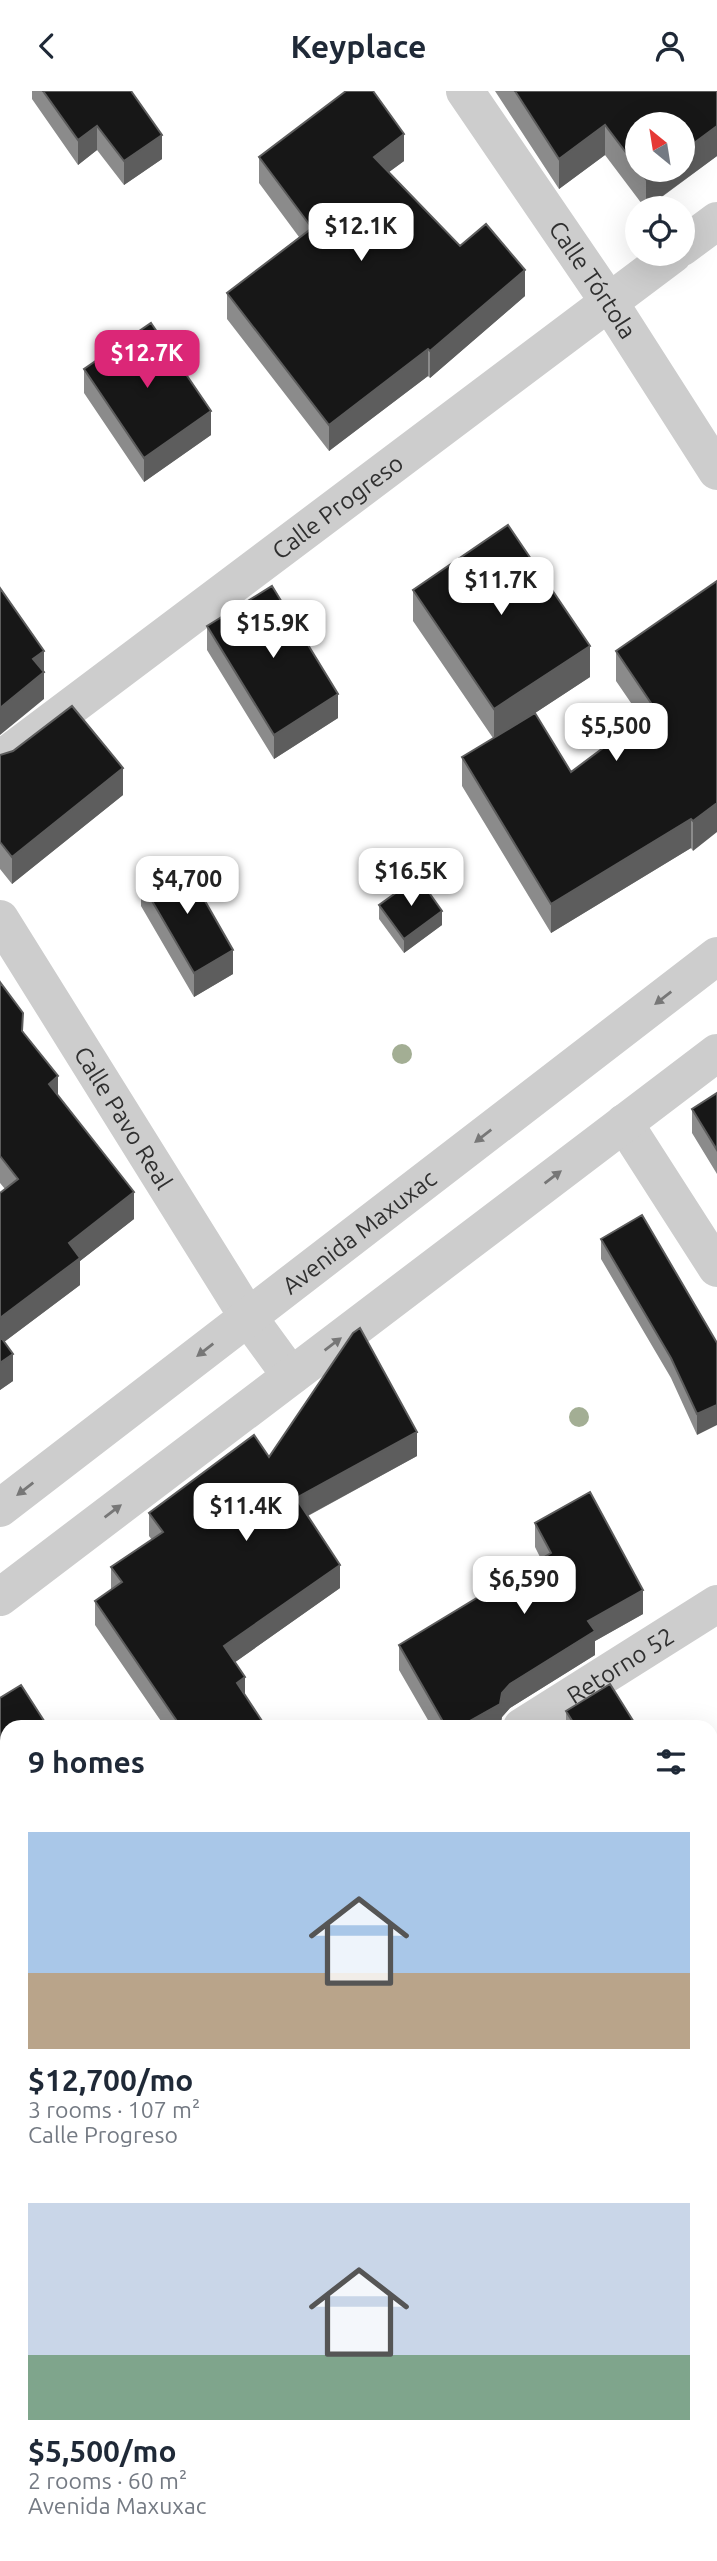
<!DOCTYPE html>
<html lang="en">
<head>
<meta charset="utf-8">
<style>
	:root { --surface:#fff; --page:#f2f2f3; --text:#1f2937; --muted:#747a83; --accent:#db2777 }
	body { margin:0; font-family:Ubuntu,sans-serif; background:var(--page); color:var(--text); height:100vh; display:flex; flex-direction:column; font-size:26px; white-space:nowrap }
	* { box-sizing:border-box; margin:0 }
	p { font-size:23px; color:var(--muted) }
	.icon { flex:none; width:38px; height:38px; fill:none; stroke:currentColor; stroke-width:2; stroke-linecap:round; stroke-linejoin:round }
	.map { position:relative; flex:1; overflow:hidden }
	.details { position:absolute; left:0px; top:1629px; width:718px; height:842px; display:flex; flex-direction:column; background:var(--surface); border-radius:21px 21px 0 0; box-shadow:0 7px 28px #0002 }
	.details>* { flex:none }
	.needle { width:46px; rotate:330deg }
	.controls { position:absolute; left:625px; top:21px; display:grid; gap:14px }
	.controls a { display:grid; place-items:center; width:70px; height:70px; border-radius:50%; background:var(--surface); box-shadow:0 7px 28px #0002; font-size:35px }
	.price { position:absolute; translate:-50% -60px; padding:0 16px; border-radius:14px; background:#fff; color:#222; font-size:23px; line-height:46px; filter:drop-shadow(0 2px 4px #0008) }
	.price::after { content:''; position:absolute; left:50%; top:42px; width:21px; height:16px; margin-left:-10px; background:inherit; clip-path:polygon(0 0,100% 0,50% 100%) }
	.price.selected { background:var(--accent); color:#fff }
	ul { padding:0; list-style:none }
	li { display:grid; align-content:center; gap:14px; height:371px; padding:0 28px }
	li span { display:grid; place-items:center; height:217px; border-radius:0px; color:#555 }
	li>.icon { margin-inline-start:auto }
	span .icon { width:126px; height:126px; fill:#fffc; stroke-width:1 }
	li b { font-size:30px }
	h2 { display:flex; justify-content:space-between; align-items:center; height:84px; padding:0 28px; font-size:30px }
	header { display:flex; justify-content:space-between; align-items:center; height:91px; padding:0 28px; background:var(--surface); font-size:32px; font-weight:700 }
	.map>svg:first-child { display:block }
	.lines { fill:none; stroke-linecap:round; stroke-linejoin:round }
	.minor { stroke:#cdcdcd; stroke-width:38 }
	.tertiary { stroke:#cdcdcd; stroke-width:38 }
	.tree { fill:#a3ae94 }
	.wall { fill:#8b8b8b; fill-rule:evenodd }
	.shaded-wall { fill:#5d5d5d }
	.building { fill:#171717; stroke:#5d5d5d; stroke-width:2 }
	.oneway { fill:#777 }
	.labels { text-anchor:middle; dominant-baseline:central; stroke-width:7; stroke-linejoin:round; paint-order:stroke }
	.street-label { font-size:24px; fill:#303030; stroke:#fff }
</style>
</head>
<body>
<header><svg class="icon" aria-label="back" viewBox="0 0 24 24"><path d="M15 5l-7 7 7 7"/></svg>Keyplace<svg class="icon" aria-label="person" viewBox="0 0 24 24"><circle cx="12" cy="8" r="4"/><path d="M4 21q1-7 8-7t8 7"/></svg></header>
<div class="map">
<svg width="717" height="2470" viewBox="0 0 717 2470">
	<rect width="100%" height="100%" fill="#fff"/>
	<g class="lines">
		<g class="minor">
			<path id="s1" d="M 465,0 L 609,211 L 717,380"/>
			<path d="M 682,156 L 717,130"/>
			<path id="s2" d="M 0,669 L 673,163"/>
			<path id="s3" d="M 0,828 L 248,1226 L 291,1285"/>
			<path d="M 624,1032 L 717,1177"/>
			<path id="s4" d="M 522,1636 L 717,1513"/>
			<path d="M 0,1796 L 7,1806"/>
			<path d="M 710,1930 L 717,1940"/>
			<path d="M 710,2343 L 717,2338"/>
			<path d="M 519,2470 L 528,2464"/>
		</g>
		<g class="tertiary">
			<path id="s5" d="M 0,1417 L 717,865"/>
			<path d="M 0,1506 L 717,962"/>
		</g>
	</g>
	<g class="tree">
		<circle cx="402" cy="963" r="10"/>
		<circle cx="579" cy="1326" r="10"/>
	</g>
	<path class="wall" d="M 32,0 L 131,0 L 162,68 L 124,94 L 97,59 L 78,74 L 32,8 Z
		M 495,0 L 717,0 L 717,65 L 647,117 L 645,117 L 605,64 L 559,98 ZM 637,33 L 682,33 L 682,79 L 637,79 Z
		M 259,66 L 404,70 L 389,81 L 460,155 L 525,205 L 430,287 L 428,285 L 329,360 L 227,228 L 227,202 L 299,146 L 259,92 Z
		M 84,278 L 211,344 L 144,391 L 84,302 Z
		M 717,490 L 693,760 L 691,757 L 551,842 L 462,695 L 462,666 L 493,647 L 413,530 L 413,499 L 590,586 L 535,622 L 571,681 L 642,628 L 616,590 L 616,560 Z
		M 207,535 L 338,627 L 274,668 L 207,559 Z
		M 0,664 L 123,704 L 12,793 L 0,778 Z
		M 141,791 L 233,883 L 194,906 L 141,815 Z
		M 379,814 L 442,834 L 404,862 L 379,828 Z
		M 0,891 L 23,940 L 58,1004 L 134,1128 L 80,1170 L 80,1194 L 4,1251 L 13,1290 L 0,1299 L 0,1102 L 5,1098 L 0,1092 Z
		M 717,1002 L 717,1083 L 692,1042 L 692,1018 Z
		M 601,1148 L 717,1252 L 697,1344 L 671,1287 L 601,1168 Z
		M 417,1365 L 308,1425 L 340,1497 L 235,1571 L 245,1605 L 266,1636 L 165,1636 L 95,1534 L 95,1510 L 111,1499 L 111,1476 L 152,1449 L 149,1445 L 149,1422 L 269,1366 Z
		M 535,1432 L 643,1523 L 595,1550 L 595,1564 L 510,1617 L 502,1626 L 500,1636 L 432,1636 L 399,1579 L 399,1554 L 541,1468 L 535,1456 Z
		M 566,1620 L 637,1636 L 568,1636 L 566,1634 Z
		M 7,1994 L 7,2137 L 0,2126 L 0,1999 Z
		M 0,2245 L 7,2257 L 7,2294 L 4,2293 Z
		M 710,2368 L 717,2470 L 705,2470 L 702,2464 L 710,2464 Z
		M 111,2464 L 402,2464 L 402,2470 L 115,2470 Z"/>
	<path class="shaded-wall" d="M 605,34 L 605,64 L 559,98 L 559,68 Z
		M 97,35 L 97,59 L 78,74 L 78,49 Z
		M 717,35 L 717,65 L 646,117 L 646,88 L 658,79 L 682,79 L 682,61 Z
		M 404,43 L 404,70 L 374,92 L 374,66 Z
		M 162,44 L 162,68 L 124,94 L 124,70 Z
		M 525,179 L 525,205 L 430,287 L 430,260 Z
		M 428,258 L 428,285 L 329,360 L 329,334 Z
		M 211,320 L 211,344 L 144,391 L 144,367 Z
		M 590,555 L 590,586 L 494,649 L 494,618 Z
		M 44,560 L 44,608 L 0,644 L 0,617 L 33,568 Z
		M 338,603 L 338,627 L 274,668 L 274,644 Z
		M 123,677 L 123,704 L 12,793 L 12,766 Z
		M 717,712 L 717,741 L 693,760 L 693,730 Z
		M 691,728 L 691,757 L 551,842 L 551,813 Z
		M 442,820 L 442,834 L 404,862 L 404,848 Z
		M 233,859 L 233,883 L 194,906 L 194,882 Z
		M 58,985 L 58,1012 L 49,993 Z
		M 134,1101 L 134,1128 L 80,1170 L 80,1194 L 0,1254 L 0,1227 L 69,1152 Z
		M 13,1263 L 13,1290 L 0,1299 L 0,1272 Z
		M 717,1314 L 717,1334 L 697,1344 L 697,1323 Z
		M 417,1341 L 417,1365 L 296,1431 L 296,1407 Z
		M 340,1474 L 340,1497 L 224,1579 L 224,1555 Z
		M 643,1499 L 643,1523 L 595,1550 L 595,1564 L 510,1617 L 502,1626 L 500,1636 L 459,1636 L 502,1602 L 510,1593 L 588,1530 Z
		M 245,1586 L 245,1610 L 237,1592 Z
		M 7,1659 L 7,1683 L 0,1687 L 0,1664 Z
		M 3,1855 L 3,1880 L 0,1881 L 0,1857 Z
		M 717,2234 L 717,2256 L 710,2261 L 710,2238 Z
		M 4,2269 L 4,2293 L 0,2296 L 0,2272 Z
		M 7,2410 L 7,2434 L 0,2438 L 0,2414 Z
		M 321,2464 L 337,2464 L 337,2470 L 312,2470 Z
		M 388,2464 L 402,2464 L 402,2470 L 379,2470 Z"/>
	<path class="building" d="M 43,0 L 131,0 L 162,44 L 124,70 L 97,35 L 78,49 Z
		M 346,0 L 373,0 L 404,43 L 374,66 L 460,155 L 486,133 L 525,179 L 430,260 L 428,258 L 329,334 L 227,202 L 312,137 L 259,66 Z
		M 515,0 L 717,0 L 717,35 L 682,61 L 682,33 L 637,33 L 637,76 L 605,34 L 559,68 Z
		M 639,79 L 658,79 L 646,88 Z
		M 151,232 L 211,320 L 144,367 L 84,278 Z
		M 508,434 L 590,555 L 494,618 L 413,499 Z
		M 717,490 L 717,712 L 693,730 L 691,728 L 551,813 L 462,666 L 535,622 L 571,681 L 655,618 L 616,560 Z
		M 272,495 L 338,603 L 274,644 L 207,535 Z
		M 0,497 L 44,560 L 33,568 L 44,581 L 0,617 Z
		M 72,615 L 123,677 L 12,766 L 0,751 L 0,664 L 13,660 Z
		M 181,768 L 233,859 L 194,882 L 141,791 Z
		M 418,786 L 442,820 L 404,848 L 379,814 Z
		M 0,891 L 23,922 L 22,940 L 58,985 L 49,993 L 134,1101 L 69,1152 L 80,1167 L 0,1227 L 0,1102 L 18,1088 L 0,1065 Z
		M 717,1002 L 717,1059 L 692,1018 Z
		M 642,1124 L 717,1252 L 717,1314 L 697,1323 L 671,1267 L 601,1148 Z
		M 360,1237 L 417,1341 L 296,1407 L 340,1474 L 224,1555 L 245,1586 L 237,1592 L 266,1636 L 181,1636 L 95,1510 L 122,1491 L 111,1476 L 163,1441 L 149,1422 L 254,1344 L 269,1366 L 353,1242 Z
		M 0,1245 L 13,1263 L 0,1272 Z
		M 590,1401 L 643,1499 L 588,1530 L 595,1540 L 510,1593 L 502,1602 L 500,1613 L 459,1636 L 446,1636 L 399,1554 L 551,1462 L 535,1432 Z
		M 610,1593 L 637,1636 L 576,1636 L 566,1620 Z
		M 21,1594 L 48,1636 L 7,1636 L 7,1659 L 0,1664 L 0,1607 Z
		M 717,1943 L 717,2234 L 710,2238 L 710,1947 Z
		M 7,1994 L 7,2115 L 0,2104 L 0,1999 Z
		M 0,2245 L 7,2257 L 7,2270 L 4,2269 L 0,2272 Z
		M 7,2315 L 7,2410 L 0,2414 L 0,2317 L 3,2318 Z
		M 712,2367 L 717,2376 L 717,2470 L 709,2470 L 715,2466 L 710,2458 L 710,2368 Z
		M 125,2464 L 321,2464 L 312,2470 L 129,2470 Z
		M 344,2464 L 388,2464 L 379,2470 L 348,2470 Z"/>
	<defs><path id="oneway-solid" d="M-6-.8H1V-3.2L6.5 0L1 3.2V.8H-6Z" transform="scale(1.75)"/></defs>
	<g class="oneway">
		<use href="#oneway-solid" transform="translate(663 907) rotate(142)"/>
		<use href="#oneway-solid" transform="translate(483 1045) rotate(142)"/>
		<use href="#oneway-solid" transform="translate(553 1086) rotate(-37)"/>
		<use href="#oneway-solid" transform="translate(333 1253) rotate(-37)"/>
		<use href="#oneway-solid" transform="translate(205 1259) rotate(142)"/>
		<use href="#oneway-solid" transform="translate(25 1398) rotate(142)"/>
		<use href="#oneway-solid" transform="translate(113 1420) rotate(-37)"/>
	</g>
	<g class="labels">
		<g class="street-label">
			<text stroke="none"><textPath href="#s1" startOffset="228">Calle Tórtola</textPath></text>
			<text stroke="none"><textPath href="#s2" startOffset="422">Calle Progreso</textPath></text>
			<text stroke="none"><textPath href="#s3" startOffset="234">Calle Pavo Real</textPath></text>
			<text stroke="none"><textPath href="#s5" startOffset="453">Avenida Maxuxac</textPath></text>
			<text stroke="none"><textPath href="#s4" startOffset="116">Retorno 52</textPath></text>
		</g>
	</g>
</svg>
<div class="controls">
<a><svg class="needle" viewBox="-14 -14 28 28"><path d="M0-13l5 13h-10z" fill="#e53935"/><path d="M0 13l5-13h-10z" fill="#747a83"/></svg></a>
<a><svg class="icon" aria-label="locate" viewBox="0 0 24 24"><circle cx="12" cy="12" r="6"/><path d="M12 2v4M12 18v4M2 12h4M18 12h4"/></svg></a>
</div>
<b class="price" style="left:361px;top:172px">$12.1K</b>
<b class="price selected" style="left:147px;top:299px">$12.7K</b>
<b class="price" style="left:501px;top:526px">$11.7K</b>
<b class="price" style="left:273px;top:569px">$15.9K</b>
<b class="price" style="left:616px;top:672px">$5,500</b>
<b class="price" style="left:411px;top:817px">$16.5K</b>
<b class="price" style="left:187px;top:825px">$4,700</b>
<b class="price" style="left:246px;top:1452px">$11.4K</b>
<b class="price" style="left:524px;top:1525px">$6,590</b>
<section class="details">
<h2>9 homes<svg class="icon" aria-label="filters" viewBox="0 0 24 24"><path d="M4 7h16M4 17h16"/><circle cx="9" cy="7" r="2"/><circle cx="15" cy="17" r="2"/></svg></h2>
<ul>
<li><span style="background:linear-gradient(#a9c7e8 65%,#b9a48a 0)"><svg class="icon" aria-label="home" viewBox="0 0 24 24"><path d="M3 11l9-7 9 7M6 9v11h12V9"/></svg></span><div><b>$12,700/mo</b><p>3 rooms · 107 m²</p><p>Calle Progreso</p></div></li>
<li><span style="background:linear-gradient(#c9d6e8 70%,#7fa58c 0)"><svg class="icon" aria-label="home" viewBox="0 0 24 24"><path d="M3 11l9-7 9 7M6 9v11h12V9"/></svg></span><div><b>$5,500/mo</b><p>2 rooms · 60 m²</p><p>Avenida Maxuxac</p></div></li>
</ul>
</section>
</div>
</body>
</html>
